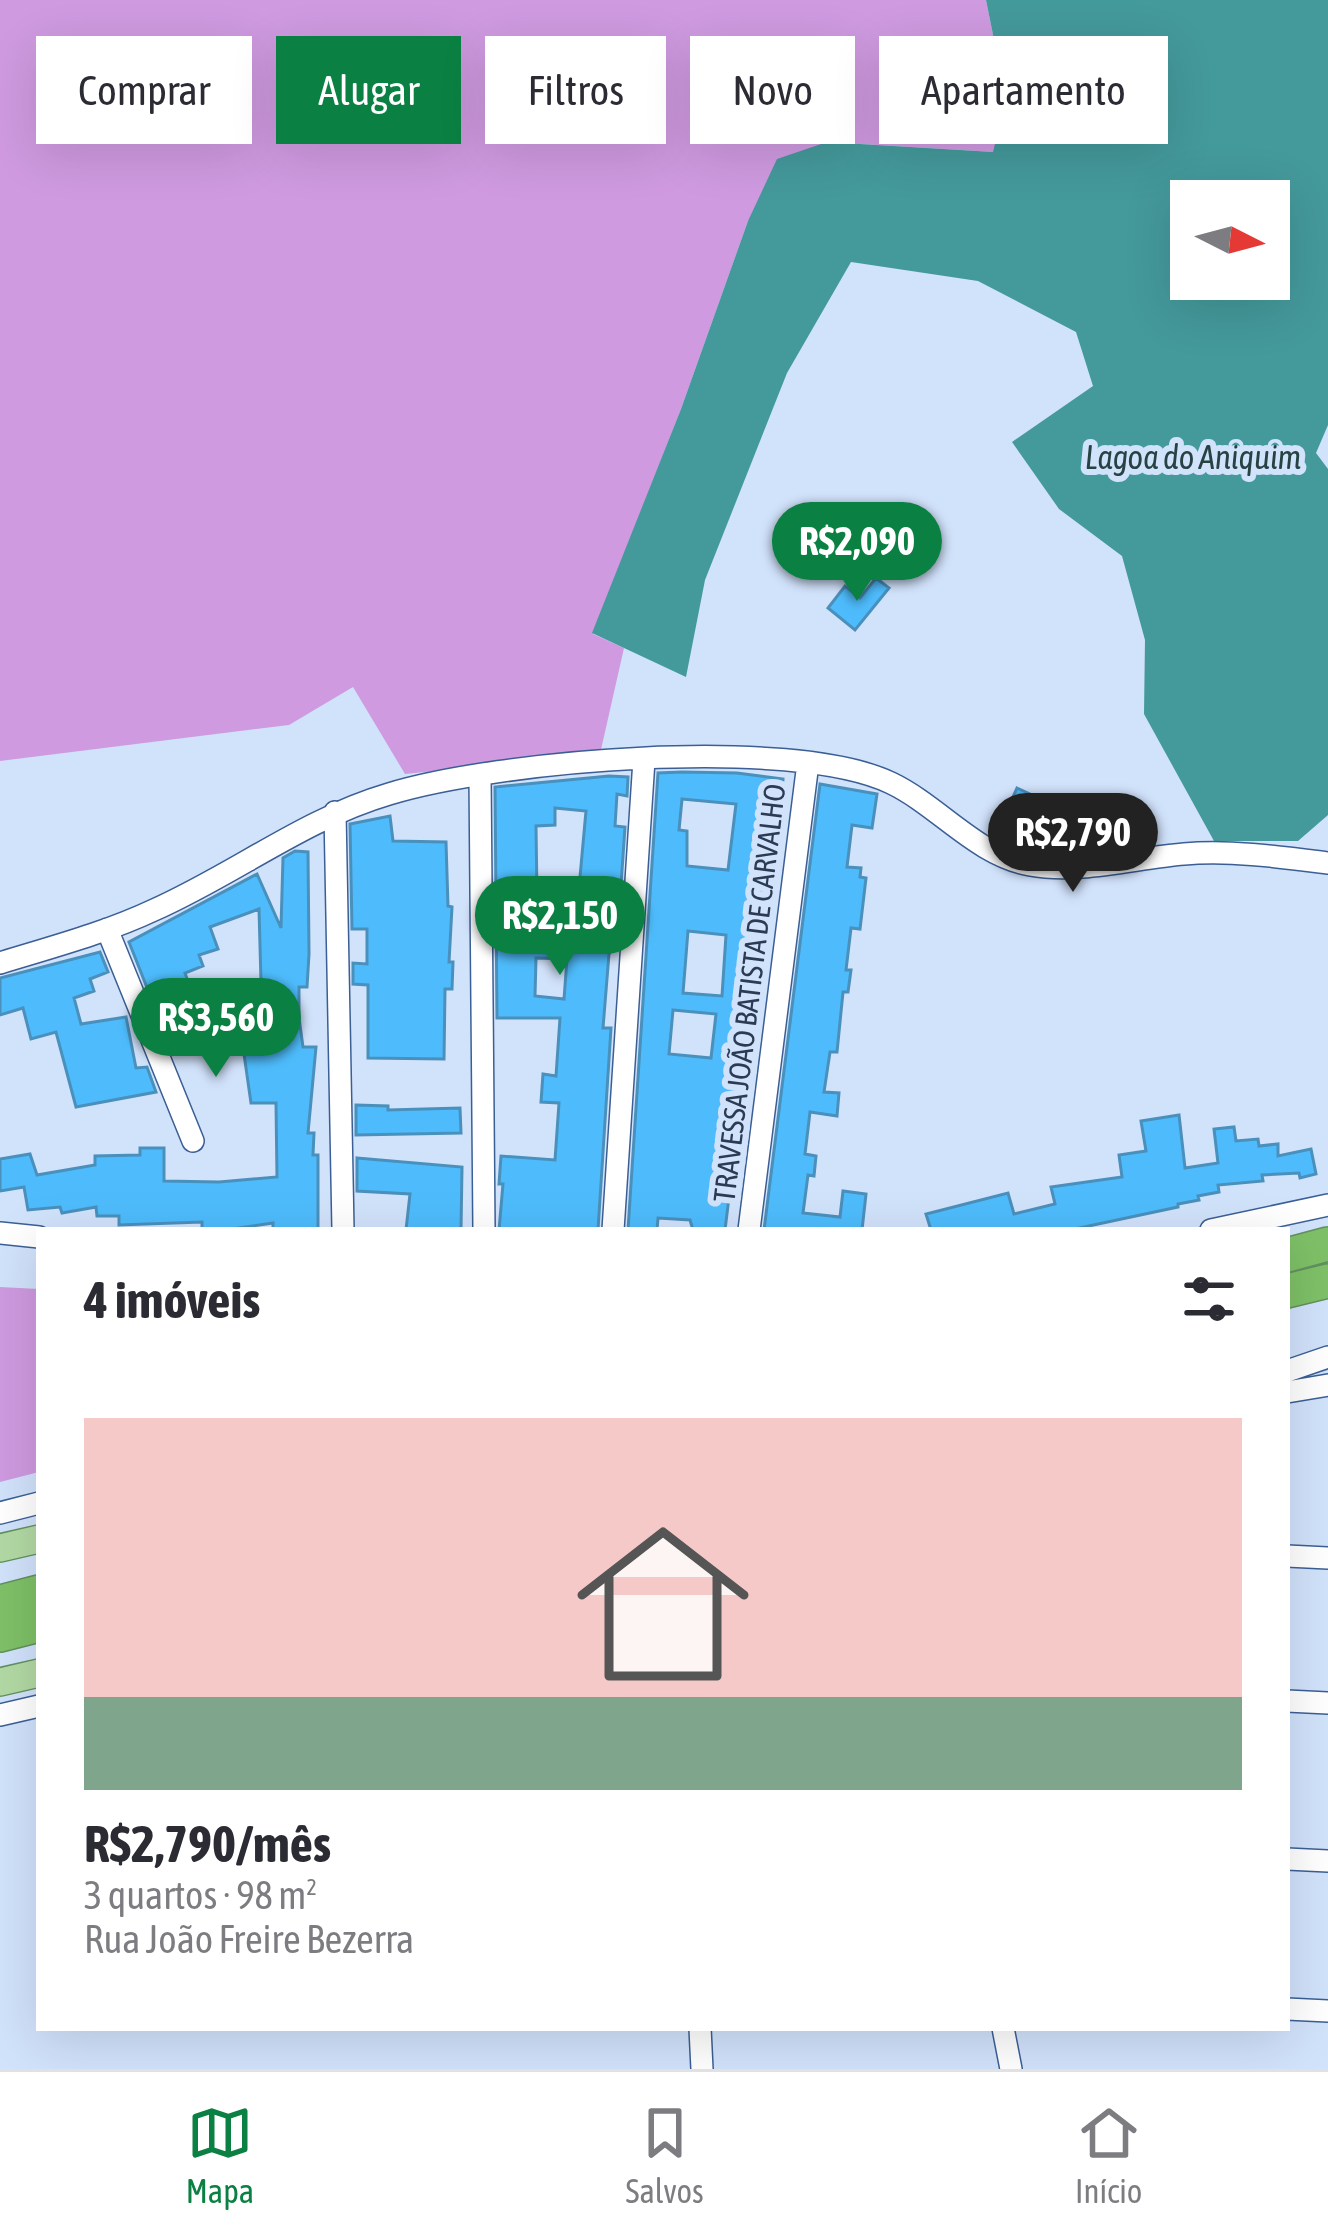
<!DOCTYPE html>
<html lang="pt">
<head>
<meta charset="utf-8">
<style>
	:root { --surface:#fff; --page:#f7f7f7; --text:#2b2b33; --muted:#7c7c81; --line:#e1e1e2; --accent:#0b8043 }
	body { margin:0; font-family:"Asap Condensed",sans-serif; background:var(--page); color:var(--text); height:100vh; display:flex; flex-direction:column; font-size:45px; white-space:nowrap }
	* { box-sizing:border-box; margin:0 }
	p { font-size:39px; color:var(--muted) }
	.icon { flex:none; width:66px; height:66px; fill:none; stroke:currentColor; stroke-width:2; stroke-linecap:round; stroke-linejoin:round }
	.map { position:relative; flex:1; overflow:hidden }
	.details { position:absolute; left:36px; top:1227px; width:1254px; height:804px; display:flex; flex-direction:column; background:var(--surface); border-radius:0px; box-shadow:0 12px 48px #0002 }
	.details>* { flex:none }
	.banner { position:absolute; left:36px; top:36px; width:1257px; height:108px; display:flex; gap:24px }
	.needle { width:78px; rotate:96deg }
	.controls { position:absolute; left:1170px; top:180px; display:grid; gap:24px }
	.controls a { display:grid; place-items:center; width:120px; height:120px; border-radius:0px; background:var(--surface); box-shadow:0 12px 48px #0002; font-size:60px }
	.price { position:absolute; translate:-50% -102px; padding:0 27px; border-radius:42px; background:var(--accent); color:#fff; font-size:39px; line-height:78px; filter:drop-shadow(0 3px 6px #0008) }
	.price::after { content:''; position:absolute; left:50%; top:72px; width:36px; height:27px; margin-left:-18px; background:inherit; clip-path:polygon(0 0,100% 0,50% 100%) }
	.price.active { background:#222; color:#fff }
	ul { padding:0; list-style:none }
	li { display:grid; align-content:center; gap:24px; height:636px; padding:0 48px }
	li span { display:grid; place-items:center; height:372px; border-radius:0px; color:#555 }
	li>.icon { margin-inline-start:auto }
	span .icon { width:216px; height:216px; fill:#fffc; stroke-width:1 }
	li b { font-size:51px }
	h2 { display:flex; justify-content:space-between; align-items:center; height:144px; padding:0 48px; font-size:51px }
	.chip { padding:0 42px; border-radius:0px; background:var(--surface); box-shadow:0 12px 48px #0002; font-size:42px; line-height:108px }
	.chip.active { background:var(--accent); color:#fff }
	.menu { display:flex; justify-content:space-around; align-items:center; height:168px; border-top:3px solid var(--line); background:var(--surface); font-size:33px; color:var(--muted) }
	.menu a { display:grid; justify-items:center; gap:6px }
	.menu .active { color:var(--accent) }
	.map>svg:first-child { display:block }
	.green { fill:#cf9ae0 }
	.water { fill:#44999b; fill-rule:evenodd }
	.building { fill:#4ebcfc; stroke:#4a90bc; stroke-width:3; fill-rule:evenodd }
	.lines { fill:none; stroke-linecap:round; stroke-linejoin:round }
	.minor-casing { stroke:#3b5f95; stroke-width:24 }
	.major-casing { stroke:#619160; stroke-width:30 }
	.highway-casing { stroke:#619160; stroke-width:36 }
	.minor { stroke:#fff; stroke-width:21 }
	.major { stroke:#b2d9a4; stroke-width:27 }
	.highway { stroke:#7ec067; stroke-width:33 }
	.labels { text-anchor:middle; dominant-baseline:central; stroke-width:12; stroke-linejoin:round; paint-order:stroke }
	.street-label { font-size:30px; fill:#2b3b54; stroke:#d1e2fb }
	.water-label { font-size:33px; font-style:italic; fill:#264242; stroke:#d1e2fb }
</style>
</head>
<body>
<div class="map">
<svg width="1328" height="2069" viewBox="0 0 1328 2069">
	<rect width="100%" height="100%" fill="#d1e2fb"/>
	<path class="green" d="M 0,0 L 986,0 L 1006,99 L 994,152 L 827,142 L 748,221 L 681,409 L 593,634 L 624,648 L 600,754 L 405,774 L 353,687 L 289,725 L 0,761 Z
		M 0,1287 L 39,1289 L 39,1472 L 0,1482 Z"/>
	<path class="water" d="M 986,0 L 1328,0 L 1328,425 L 1316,453 L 1328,469 L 1328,815 L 1298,841 L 1214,841 L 1144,714 L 1145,640 L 1122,556 L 1059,509 L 1012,442 L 1093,386 L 1076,332 L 978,281 L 851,262 L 787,373 L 705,580 L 686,677 L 592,633 L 681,409 L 748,221 L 777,159 L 827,142 L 993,152 L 1006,99 ZM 1191,201 L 1269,201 L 1269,279 L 1191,279 Z"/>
	<path class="building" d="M 876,578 L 889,588 L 855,630 L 828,608 L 845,586 L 860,598 Z
		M 682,772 L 737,773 L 783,779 L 775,874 L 761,938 L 725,1230 L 693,1230 L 690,1220 L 658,1218 L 657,1230 L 628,1230 L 658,773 ZM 682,799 L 736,804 L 728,870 L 687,866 L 687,831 L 679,830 ZM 688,931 L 726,935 L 722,996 L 683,993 ZM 673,1010 L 716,1014 L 711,1058 L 669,1054 Z
		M 609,776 L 628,777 L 627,796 L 617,794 L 615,826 L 625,827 L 617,943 L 609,954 L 603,1028 L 611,1028 L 598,1230 L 499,1230 L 503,1184 L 499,1184 L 501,1156 L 555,1160 L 559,1103 L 541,1102 L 543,1074 L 556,1076 L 560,1018 L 497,1018 L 495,787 ZM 555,808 L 586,811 L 575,932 L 555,931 L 555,897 L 537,896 L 536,826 L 555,825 ZM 536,958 L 567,959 L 564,999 L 535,996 Z
		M 820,784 L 877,794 L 872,828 L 852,825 L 847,867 L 861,868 L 860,877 L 866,878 L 860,929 L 851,928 L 846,970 L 851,970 L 848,992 L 843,992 L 837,1052 L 830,1052 L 824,1092 L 839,1093 L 837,1116 L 810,1112 L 805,1154 L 816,1156 L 814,1176 L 808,1175 L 803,1213 L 840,1217 L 843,1191 L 866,1194 L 862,1230 L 764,1230 Z
		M 1017,788 L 1056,806 L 1039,844 L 1000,826 Z
		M 390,816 L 393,841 L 446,842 L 448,906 L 452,907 L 449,962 L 453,962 L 452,989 L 445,989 L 444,1059 L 368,1058 L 368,985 L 353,984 L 353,963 L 367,964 L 367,929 L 352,929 L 350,824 Z
		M 295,851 L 308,852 L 309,954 L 307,987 L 299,987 L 299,1018 L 303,1047 L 316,1047 L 308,1133 L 314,1133 L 313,1155 L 318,1155 L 318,1230 L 273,1230 L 273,1223 L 225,1230 L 202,1230 L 202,1222 L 119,1225 L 119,1216 L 97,1216 L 96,1207 L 62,1213 L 60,1207 L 28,1210 L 24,1187 L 0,1191 L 0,1159 L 30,1154 L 37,1175 L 95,1165 L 95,1156 L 140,1155 L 140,1148 L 164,1148 L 164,1181 L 219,1182 L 277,1177 L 276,1103 L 251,1103 L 243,1047 L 234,1047 L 233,1019 L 262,1019 L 259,909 L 210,927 L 218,949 L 199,955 L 203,966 L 185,973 L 194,998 L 157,1013 L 129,942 L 257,874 L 281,928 L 283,858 Z
		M 100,952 L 108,972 L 90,979 L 94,991 L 74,998 L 81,1024 L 126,1017 L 136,1068 L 147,1067 L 156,1092 L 76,1107 L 56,1032 L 31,1039 L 23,1008 L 0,1015 L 0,978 Z
		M 356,1105 L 388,1106 L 388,1110 L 460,1108 L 461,1133 L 356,1135 Z
		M 1179,1115 L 1185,1168 L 1218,1163 L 1214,1129 L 1234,1127 L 1236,1141 L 1258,1139 L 1259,1146 L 1278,1144 L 1278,1156 L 1311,1149 L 1316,1174 L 1300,1178 L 1299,1173 L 1262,1175 L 1263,1181 L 1218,1185 L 1219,1192 L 1198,1196 L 1199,1200 L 1178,1204 L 1178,1207 L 1070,1230 L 931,1230 L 926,1214 L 1008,1193 L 1014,1214 L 1055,1204 L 1051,1187 L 1122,1177 L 1119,1155 L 1146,1151 L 1141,1121 Z
		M 357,1158 L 462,1167 L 461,1230 L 406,1230 L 410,1194 L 357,1191 Z"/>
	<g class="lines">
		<g class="minor-casing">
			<path id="minor" d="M 480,775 L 484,1230
				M 335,812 L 343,1230
				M 107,929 L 193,1141
				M 0,963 C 52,947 105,933 154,910 C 235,874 304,819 389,794 C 496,761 790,735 891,783 C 939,806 976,855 1030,865 C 1080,874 1134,858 1184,854 C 1231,850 1281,857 1328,863
				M 613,1230 L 644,760
				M 749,1230 L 808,763
				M 1211,1230 L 1328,1205
				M 0,1233 L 39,1237
				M 1287,1371 L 1328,1357
				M 1287,1392 L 1328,1385
				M 0,1513 L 39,1503
				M 1287,1556 L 1328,1558
				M 1287,1701 L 1328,1703
				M 0,1715 L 39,1706
				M 1287,1859 L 1328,1861
				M 1287,2009 L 1328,2011
				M 700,2028 L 702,2069
				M 1003,2028 L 1011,2069"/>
		</g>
		<g class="major-casing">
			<path id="major" d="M 0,1548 L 39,1539
				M 0,1682 L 39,1673"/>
		</g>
		<g class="highway-casing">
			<path id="highway" d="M 1287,1255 L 1328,1244
				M 1287,1291 L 1328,1281
				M 0,1602 L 39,1592
				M 0,1635 L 39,1625"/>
		</g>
		<use href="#minor" class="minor"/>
		<use href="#major" class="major"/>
		<use href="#highway" class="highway"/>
	</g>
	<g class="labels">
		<g class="street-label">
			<text transform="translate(749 993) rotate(-83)">TRAVESSA JOÃO BATISTA DE CARVALHO</text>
		</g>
		<g class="water-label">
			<text x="1193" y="457">Lagoa do Aniquim</text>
		</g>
	</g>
</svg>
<div class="controls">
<a><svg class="needle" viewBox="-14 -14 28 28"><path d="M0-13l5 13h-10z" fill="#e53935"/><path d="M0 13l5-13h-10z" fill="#7c7c81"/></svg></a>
</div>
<b class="price" style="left:857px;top:604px">R$2,090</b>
<b class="price active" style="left:1073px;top:895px">R$2,790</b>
<b class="price" style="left:560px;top:978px">R$2,150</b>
<b class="price" style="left:216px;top:1080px">R$3,560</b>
<div class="banner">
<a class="chip">Comprar</a>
<a class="chip active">Alugar</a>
<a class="chip">Filtros</a>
<a class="chip">Novo</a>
<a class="chip">Apartamento</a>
</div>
<section class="details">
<h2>4 imóveis<svg class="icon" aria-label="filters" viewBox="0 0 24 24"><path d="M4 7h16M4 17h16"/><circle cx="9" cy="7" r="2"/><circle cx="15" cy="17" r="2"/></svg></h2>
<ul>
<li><span style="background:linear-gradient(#f6c9c9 75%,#7fa58c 0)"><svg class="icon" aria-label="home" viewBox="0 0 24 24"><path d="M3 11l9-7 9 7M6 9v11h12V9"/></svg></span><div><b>R$2,790/mês</b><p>3 quartos · 98 m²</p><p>Rua João Freire Bezerra</p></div></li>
</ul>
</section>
</div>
<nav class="menu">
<a class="active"><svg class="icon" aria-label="map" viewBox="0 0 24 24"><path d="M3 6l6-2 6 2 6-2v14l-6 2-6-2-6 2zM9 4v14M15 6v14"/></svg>Mapa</a>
<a><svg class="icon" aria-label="saved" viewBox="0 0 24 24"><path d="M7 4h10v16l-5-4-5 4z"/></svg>Salvos</a>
<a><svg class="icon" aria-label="home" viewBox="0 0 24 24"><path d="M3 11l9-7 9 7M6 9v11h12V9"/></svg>Início</a>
</nav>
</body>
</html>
